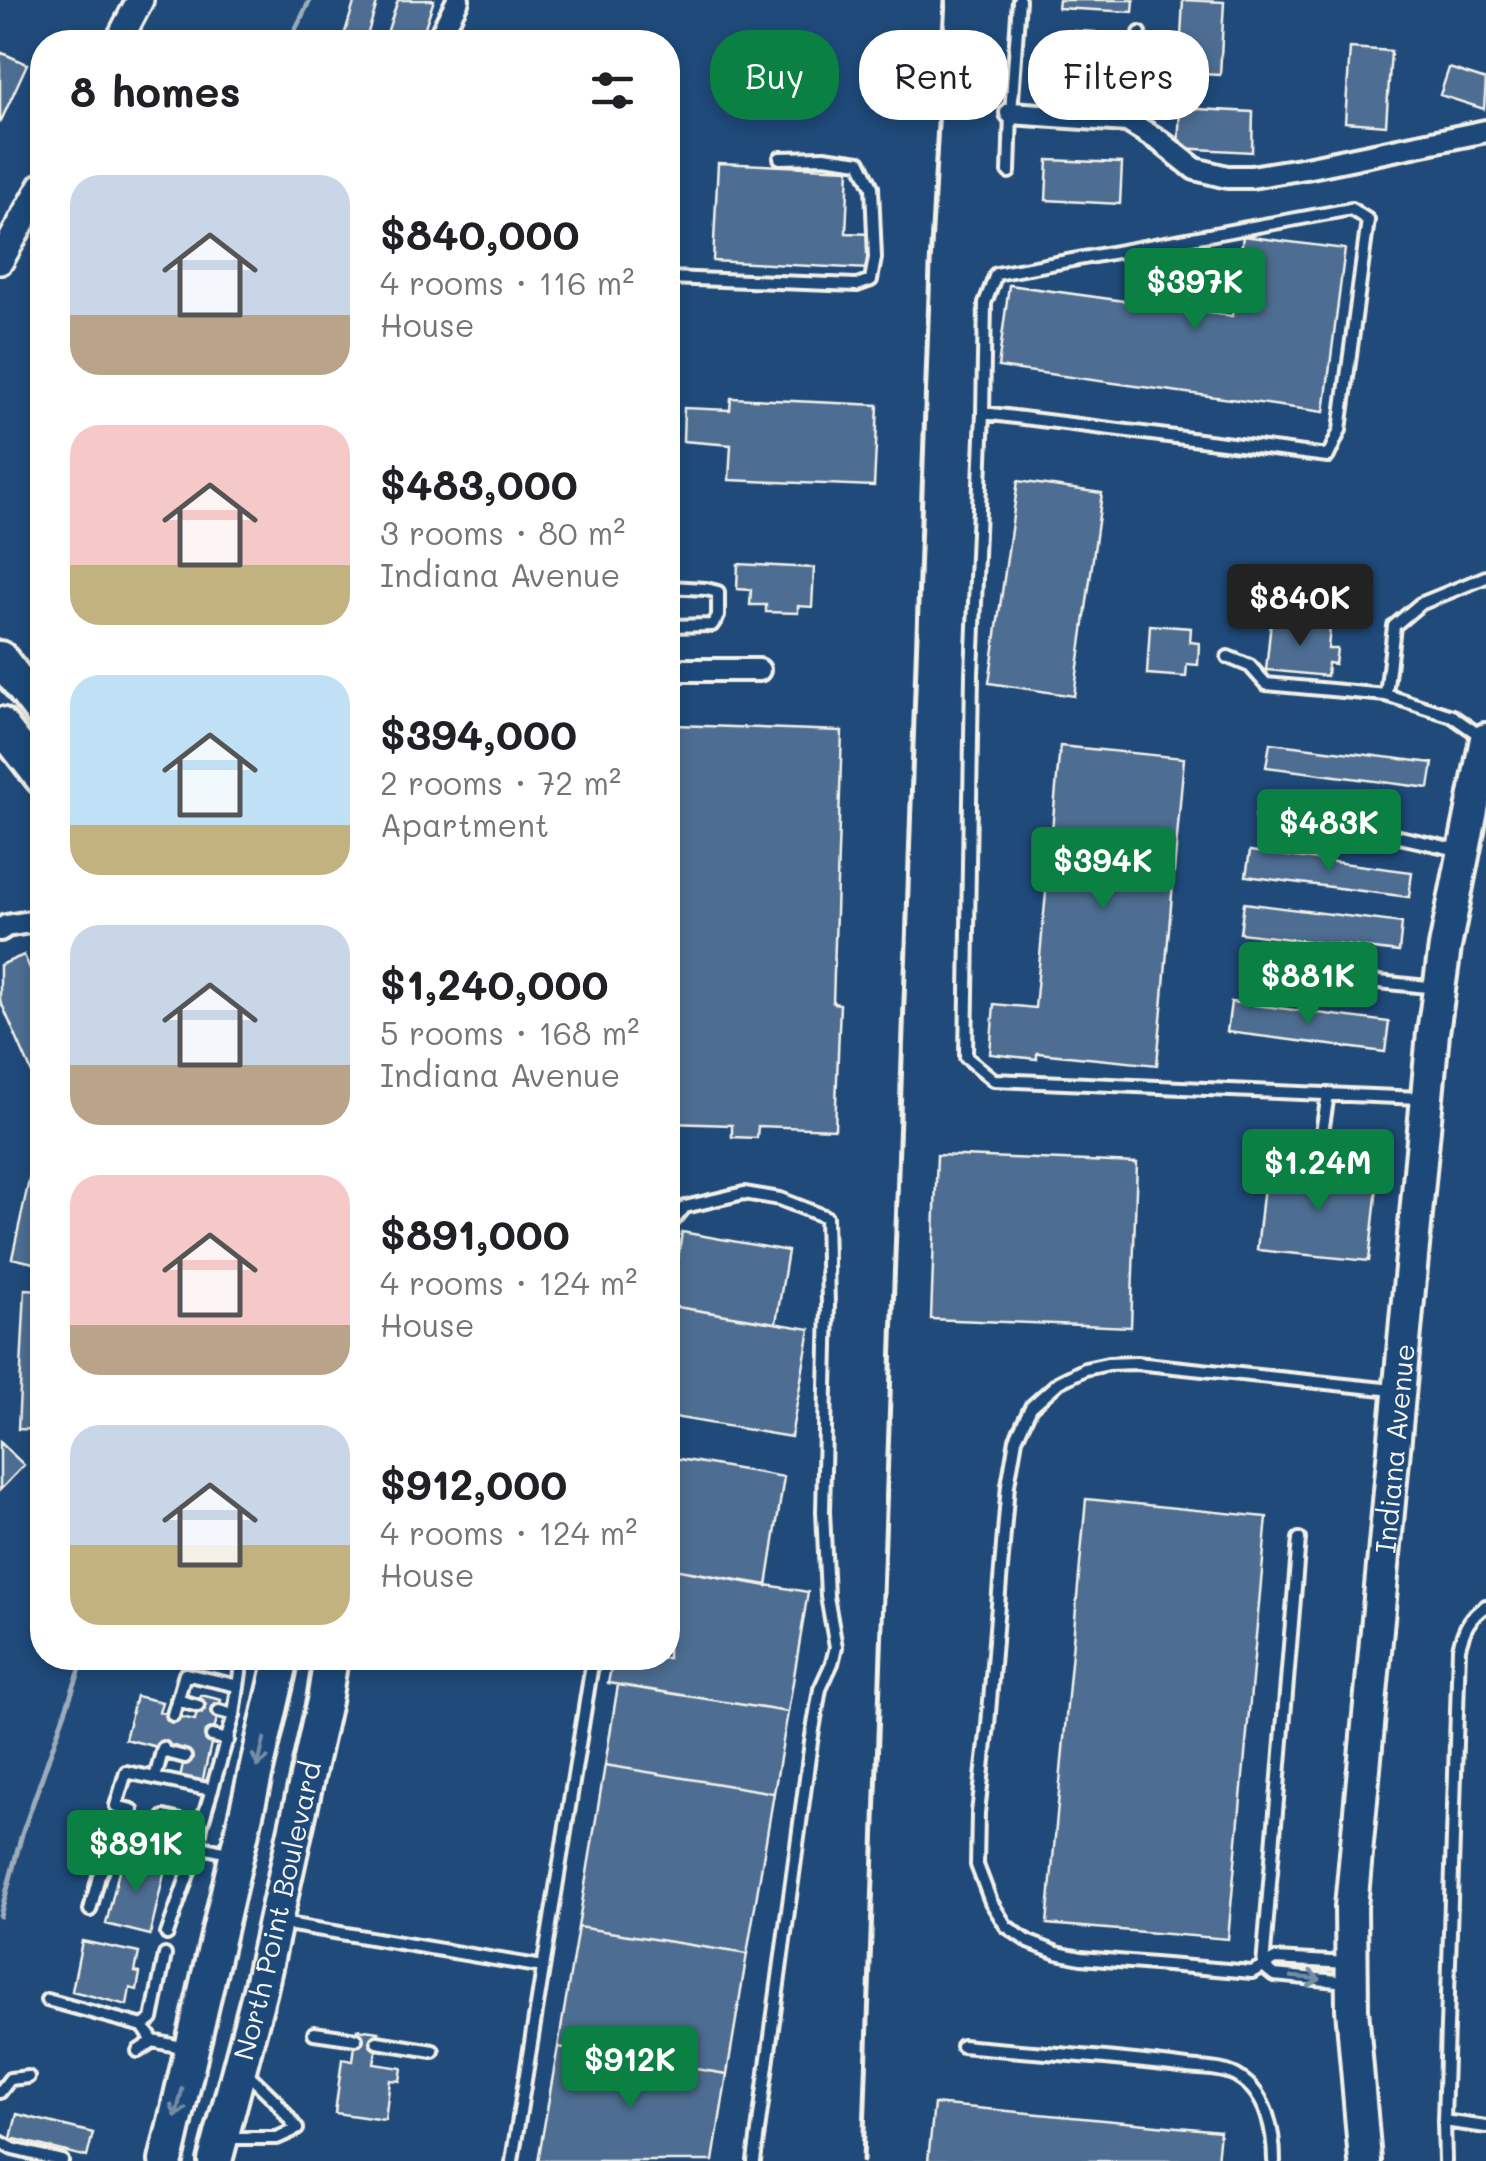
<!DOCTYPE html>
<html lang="en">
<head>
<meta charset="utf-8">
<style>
	:root { --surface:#fff; --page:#f6f6f6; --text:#202124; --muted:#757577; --accent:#0b8043 }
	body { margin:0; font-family:Mali,sans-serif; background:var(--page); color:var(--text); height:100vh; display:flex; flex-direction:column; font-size:38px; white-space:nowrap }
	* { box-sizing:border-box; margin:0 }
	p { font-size:32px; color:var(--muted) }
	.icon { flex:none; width:55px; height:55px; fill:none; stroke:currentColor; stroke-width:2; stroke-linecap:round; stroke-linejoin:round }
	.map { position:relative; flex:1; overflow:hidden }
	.side { position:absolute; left:30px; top:30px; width:650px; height:1640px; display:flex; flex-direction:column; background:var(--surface); border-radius:40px; box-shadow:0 5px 15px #0003 }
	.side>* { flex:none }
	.guide { position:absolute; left:710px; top:30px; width:625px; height:90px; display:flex; gap:20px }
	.price { position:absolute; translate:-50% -85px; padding:0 22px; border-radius:10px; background:var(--accent); color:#fff; font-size:32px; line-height:65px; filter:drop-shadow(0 2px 5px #0008) }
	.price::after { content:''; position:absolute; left:50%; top:60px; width:30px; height:22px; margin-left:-15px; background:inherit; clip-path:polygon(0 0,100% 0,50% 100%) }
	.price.current { background:#222; color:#fff }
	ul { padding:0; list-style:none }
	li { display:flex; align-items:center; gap:30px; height:250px; padding:0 40px }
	li span { display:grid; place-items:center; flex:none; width:280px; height:200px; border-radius:30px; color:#555 }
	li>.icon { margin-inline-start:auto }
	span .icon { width:120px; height:120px; fill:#fffc; stroke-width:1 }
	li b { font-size:42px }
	h2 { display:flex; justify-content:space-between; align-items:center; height:120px; padding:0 40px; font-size:42px }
	.pill { padding:0 35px; border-radius:40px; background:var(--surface); box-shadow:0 5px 15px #0003; font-size:35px; line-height:90px }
	.pill.current { background:var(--accent); color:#fff }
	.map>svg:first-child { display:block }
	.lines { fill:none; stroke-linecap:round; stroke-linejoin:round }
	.stream { stroke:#9cacbb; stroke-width:5 }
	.building { fill:#4d6e92; stroke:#f4f1e8; stroke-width:2.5 }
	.service-casing { stroke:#f4f1e8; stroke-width:18 }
	.minor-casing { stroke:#f4f1e8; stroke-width:28 }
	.tertiary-casing { stroke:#f4f1e8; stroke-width:32 }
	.secondary-casing { stroke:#f4f1e8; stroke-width:38 }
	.primary-casing { stroke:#f4f1e8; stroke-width:40 }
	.service { stroke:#1f4a7a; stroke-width:10 }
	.minor { stroke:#1f4a7a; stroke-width:20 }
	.tertiary { stroke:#1f4a7a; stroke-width:25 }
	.secondary { stroke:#1f4a7a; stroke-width:30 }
	.primary { stroke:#1f4a7a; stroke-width:32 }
	.rail { stroke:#f4f1e8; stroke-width:5 }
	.oneway { stroke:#748da6 }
	.labels { text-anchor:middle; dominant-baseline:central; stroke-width:9; stroke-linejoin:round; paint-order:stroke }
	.street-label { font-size:28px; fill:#f4f1e8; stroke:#1f4a7a }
</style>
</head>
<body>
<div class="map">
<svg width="1486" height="2161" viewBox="0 0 1486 2161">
	<rect width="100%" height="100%" fill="#1f4a7a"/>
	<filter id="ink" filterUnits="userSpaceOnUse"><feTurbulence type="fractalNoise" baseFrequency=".01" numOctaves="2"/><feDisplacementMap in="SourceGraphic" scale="20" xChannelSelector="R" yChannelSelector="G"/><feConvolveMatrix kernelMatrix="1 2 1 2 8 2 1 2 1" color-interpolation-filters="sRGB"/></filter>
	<g filter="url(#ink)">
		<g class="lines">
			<path class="stream" d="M 289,42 L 310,0
				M 0,1916 L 22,1834 L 84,1658"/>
		</g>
		<path class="building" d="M 355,0 L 378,0 L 365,42 L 342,42 Z
			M 398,0 L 434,0 L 420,42 L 384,42 Z
			M 1059,0 L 1134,0 L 1133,12 L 1058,8 Z
			M 1183,0 L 1224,2 L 1220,75 L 1179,73 Z
			M 1055,30 L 1095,32 L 1090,106 L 1051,104 Z
			M 1350,48 L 1391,51 L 1386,125 L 1345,122 Z
			M 0,52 L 27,64 L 0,123 Z
			M 1449,68 L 1486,80 L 1484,109 L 1440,95 Z
			M 1180,108 L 1253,112 L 1252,152 L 1178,148 Z
			M 1048,160 L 1122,163 L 1120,204 L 1046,200 Z
			M 718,163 L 849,169 L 846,233 L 871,234 L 869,269 L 713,261 Z
			M 1243,236 L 1345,249 L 1324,412 L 998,367 L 1009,285 L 1232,316 Z
			M 731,398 L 878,405 L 874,486 L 729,480 L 731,445 L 683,441 L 684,408 L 730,410 Z
			M 1018,481 L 1102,493 L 1074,696 L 989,683 Z
			M 738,564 L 814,568 L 812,607 L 798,606 L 798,613 L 766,612 L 766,605 L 750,605 L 751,590 L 737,589 Z
			M 1271,621 L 1330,627 L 1328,649 L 1337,649 L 1335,664 L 1328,663 L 1327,676 L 1266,670 Z
			M 1150,625 L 1191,628 L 1190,642 L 1199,643 L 1198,665 L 1187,664 L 1186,677 L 1147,674 Z
			M 676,725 L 842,731 L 833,1003 L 840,1004 L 835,1129 L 758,1126 L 757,1138 L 732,1137 L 732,1125 L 668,1123 L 668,923 L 669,923 L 671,872 L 668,872 L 668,852 L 672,852 Z
			M 1270,743 L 1433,763 L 1429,788 L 1266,767 Z
			M 1060,746 L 1184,758 L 1157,1065 L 1037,1053 L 1037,1059 L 990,1054 L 994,1004 L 1035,1008 Z
			M 1250,851 L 1412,872 L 1409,897 L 1246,876 Z
			M 1244,903 L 1402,923 L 1399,952 L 1240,933 Z
			M 24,955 L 42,996 L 42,1096 L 0,1000 L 0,965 Z
			M 1231,1002 L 1389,1022 L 1385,1052 L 1227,1032 Z
			M 42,1121 L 42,1265 L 12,1258 Z
			M 937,1155 L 1137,1163 L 1131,1327 L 931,1319 Z
			M 1266,1167 L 1378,1178 L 1369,1261 L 1257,1250 Z
			M 682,1232 L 788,1251 L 776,1323 L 671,1306 Z
			M 25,1289 L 42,1290 L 42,1430 L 18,1429 Z
			M 671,1306 L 810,1329 L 791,1437 L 668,1416 L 668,1327 Z
			M 0,1442 L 24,1465 L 0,1490 Z
			M 668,1457 L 784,1477 L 767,1586 L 668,1568 Z
			M 1086,1499 L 1267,1517 L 1228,1939 L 1047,1924 Z
			M 668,1568 L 808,1592 L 788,1712 L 608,1683 L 613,1658 L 668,1658 Z
			M 618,1685 L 788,1712 L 774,1793 L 605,1765 Z
			M 201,1695 L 221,1700 L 202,1783 L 180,1778 L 185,1754 L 125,1739 L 136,1696 L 162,1702 L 159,1712 L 195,1720 Z
			M 605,1765 L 774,1793 L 747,1954 L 578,1927 Z
			M 123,1855 L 166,1865 L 150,1935 L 106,1924 Z
			M 578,1927 L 747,1954 L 727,2074 L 558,2047 Z
			M 82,1941 L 139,1953 L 135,1972 L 140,1973 L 137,1990 L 130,1988 L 127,2005 L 72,1991 Z
			M 357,2029 L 379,2032 L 374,2064 L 402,2068 L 400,2081 L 390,2080 L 385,2120 L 335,2113 L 342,2059 L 353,2061 Z
			M 558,2047 L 727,2074 L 713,2161 L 538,2161 Z
			M 934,2104 L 1220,2131 L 1217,2161 L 928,2161 Z
			M 17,2114 L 93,2133 L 87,2157 L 11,2138 Z"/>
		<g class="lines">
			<g class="service-casing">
				<path id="service" d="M 1134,124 L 1140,33
					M 1009,172 L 1011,113 L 1019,0
					M 668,278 L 857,285 L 871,280 L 875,258 L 872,187 L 860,162 L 824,157 L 780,158
					M 983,413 L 985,303 L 996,274 L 1351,209 L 1368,220 L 1340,430 L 1328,456 L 983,413 L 972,674 L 966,1057 L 994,1080 L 1421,1098
					M 668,587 L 706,589 L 718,592 L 718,616 L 712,625 L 668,626
					M 1228,657 L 1250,666 L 1266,684 L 1386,695 L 1452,716 L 1485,739
					M 1386,695 L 1394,626 L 1420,604 L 1486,577
					M 1263,816 L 1386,834 L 1463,851
					M 1258,970 L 1438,988
					M 1328,1094 L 1321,1139 L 1371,1144
					M 1266,1144 L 1321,1139
					M 668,1227 L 685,1207 L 744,1193 L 780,1199 L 826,1217 L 828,1305 L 823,1511 L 827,1596 L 836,1647 L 832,1663 L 820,1689 L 811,1742 L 754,2161
					M 177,1700 L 198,1706
					M 219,1711 L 234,1715
					M 173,1715 L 185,1674 L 238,1686
					M 212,1736 L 228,1740
					M 162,1751 L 185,1757
					M 155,1778 L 163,1748
					M 132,1810 L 116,1806 L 126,1772 L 212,1790
					M 164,1817 L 201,1826
					M 232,1854 L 198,1846 L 201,1826 L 234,1715 L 242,1658
					M 90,1910 L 99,1876 L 122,1831 L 198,1846 L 167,1934
					M 281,1923 L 543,1967
					M 1349,1963 L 1275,1959 L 1252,1972 L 1081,1958 L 1057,1953 L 1029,1942 L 1006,1926 L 991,1902 L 977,1865 L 978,1813 L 988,1725 L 1008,1485 L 1016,1439 L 1031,1407 L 1059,1382 L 1085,1369 L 1108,1364 L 1136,1363 L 1393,1390
					M 1263,1966 L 1299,1539
					M 1263,1966 L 1274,1975 L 1348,1982
					M 47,2000 L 143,2026 L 153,2041
					M 143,2026 L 152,2019 L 165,1955
					M 314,2033 L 356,2039
					M 377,2042 L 433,2051
					M 962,2046 C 1037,2053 1113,2057 1187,2067 C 1204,2069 1226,2068 1240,2078 C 1267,2095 1274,2132 1274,2161
					M 138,2051 L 153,2041 L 186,2048
					M 0,2092 L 10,2079 L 28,2077
					M 1444,2121 L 1486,2127
					M 225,2138 L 277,2138 L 297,2129 L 276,2101 L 244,2070
					M 0,2142 L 13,2149 L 62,2161
					M 512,2161 L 593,1658
					M 1445,2161 L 1444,2121 L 1459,1648 C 1464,1629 1469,1617 1486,1606"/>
			</g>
			<g class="minor-casing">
				<path id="minor" d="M 437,42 L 458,0
					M 1011,113 L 1127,121 L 1160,141 L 1195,169 L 1227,177 L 1251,177 L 1306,168 L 1486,131
					M 668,670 L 759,670
					M 0,930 L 6,926 L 42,920"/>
			</g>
			<g class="tertiary-casing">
				<path id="tertiary" d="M 118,42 L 140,0
					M 0,261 L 42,186"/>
			</g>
			<g class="secondary-casing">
				<g id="secondary">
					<path id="s1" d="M 1365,2161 L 1352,2009 L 1351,1907 L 1433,1033 L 1445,947 L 1486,739"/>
				</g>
			</g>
			<g class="primary-casing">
				<g id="primary">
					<path d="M 0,658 L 42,713"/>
					<path d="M 0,724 L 42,778"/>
					<path d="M 166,2161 L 282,1658"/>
					<path id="s2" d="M 215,2161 L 260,1990 L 324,1701 L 331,1658"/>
				</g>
			</g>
			<use href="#service" class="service"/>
			<use href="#minor" class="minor"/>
			<use href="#tertiary" class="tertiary"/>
			<use href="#secondary" class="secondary"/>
			<use href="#primary" class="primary"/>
			<path class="rail" d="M 863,2161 L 930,266 L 945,0"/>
		</g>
		<defs><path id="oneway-shaft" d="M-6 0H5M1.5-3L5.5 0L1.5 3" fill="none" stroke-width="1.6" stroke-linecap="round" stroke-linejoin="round" transform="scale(2.5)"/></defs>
		<g class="oneway">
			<use href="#oneway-shaft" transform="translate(261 1753) rotate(103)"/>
			<use href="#oneway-shaft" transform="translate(1306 1978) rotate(5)"/>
			<use href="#oneway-shaft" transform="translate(179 2103) rotate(103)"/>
		</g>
	</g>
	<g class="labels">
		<g class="street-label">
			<text stroke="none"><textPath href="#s1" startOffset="715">Indiana Avenue</textPath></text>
			<text stroke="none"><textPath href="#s2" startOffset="258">North Point Boulevard</textPath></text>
		</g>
	</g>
</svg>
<b class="price" style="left:1195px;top:333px">$397K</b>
<b class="price current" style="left:1300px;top:649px">$840K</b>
<b class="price" style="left:1329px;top:874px">$483K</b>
<b class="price" style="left:1103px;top:912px">$394K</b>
<b class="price" style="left:1308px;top:1027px">$881K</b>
<b class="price" style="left:1318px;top:1214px">$1.24M</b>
<b class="price" style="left:136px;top:1895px">$891K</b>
<b class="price" style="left:630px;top:2111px">$912K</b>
<div class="guide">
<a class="pill current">Buy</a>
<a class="pill">Rent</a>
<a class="pill">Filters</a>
</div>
<section class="side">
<h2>8 homes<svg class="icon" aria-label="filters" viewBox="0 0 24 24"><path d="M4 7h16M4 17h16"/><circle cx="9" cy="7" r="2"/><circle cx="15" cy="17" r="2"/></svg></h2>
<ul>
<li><span style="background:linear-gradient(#c9d6e8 70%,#b9a48a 0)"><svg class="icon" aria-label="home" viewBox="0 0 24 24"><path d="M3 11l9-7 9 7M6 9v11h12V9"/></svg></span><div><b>$840,000</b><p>4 rooms · 116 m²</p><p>House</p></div></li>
<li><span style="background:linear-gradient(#f6c9c9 70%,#c2b280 0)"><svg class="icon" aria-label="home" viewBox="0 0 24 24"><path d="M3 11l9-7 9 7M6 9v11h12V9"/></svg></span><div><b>$483,000</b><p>3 rooms · 80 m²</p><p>Indiana Avenue</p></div></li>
<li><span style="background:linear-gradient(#bfe0f5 75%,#c2b280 0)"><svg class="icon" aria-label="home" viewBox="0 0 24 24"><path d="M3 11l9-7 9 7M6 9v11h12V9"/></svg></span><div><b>$394,000</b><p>2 rooms · 72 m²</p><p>Apartment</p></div></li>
<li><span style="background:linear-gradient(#c9d6e8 70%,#b9a48a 0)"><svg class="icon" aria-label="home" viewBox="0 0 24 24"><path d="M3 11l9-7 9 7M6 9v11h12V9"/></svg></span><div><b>$1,240,000</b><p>5 rooms · 168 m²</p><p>Indiana Avenue</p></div></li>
<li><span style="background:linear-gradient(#f6c9c9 75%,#b9a48a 0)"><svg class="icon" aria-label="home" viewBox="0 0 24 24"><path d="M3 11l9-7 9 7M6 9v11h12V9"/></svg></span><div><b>$891,000</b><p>4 rooms · 124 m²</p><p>House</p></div></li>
<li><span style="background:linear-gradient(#c9d6e8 60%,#c2b280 0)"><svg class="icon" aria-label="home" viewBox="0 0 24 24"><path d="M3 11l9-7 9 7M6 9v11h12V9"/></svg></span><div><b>$912,000</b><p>4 rooms · 124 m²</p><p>House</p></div></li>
</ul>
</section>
</div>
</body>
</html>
